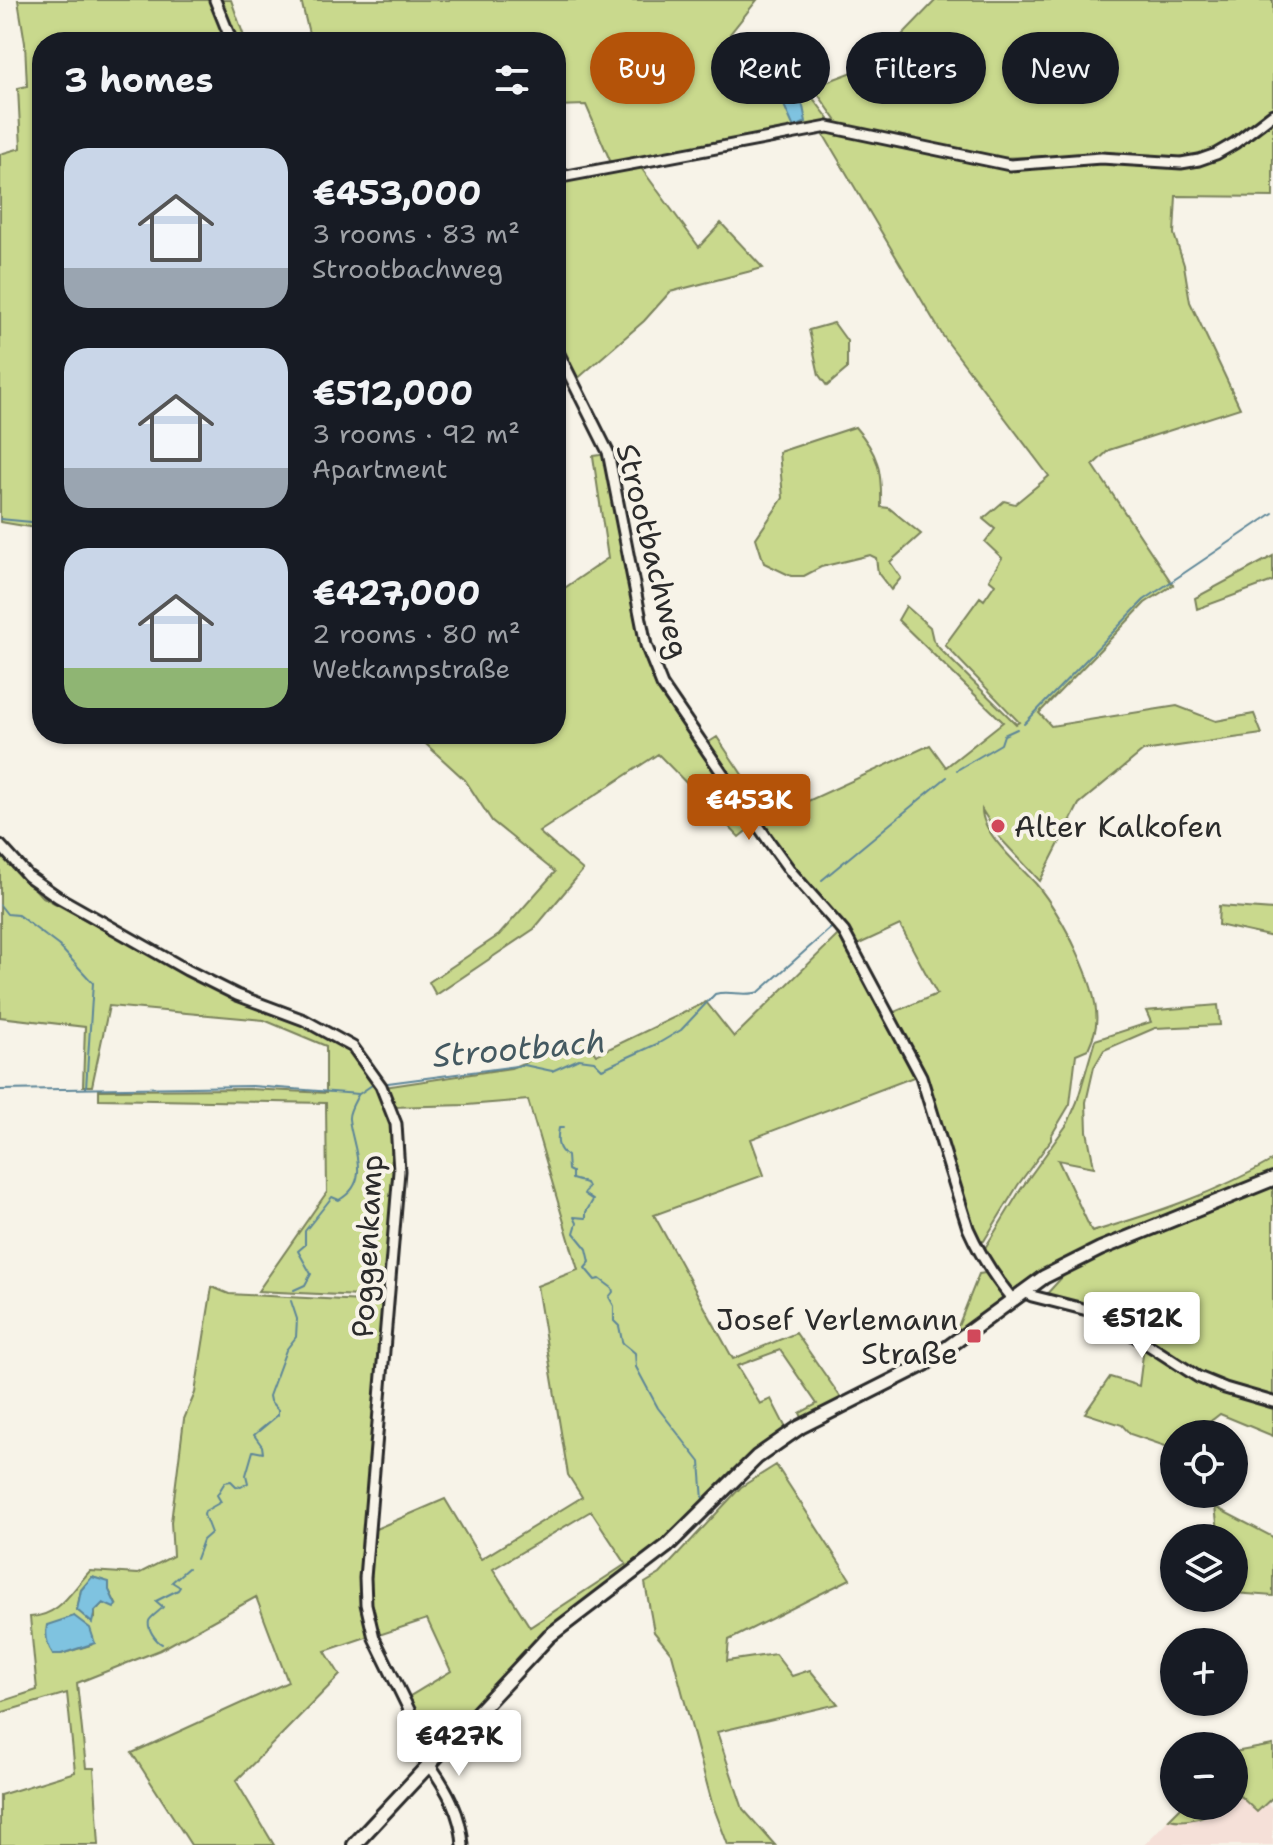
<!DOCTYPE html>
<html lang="en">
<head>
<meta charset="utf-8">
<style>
	:root { --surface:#171b24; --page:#242831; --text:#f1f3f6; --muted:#9ea1a6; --accent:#b45309 }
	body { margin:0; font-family:"Shantell Sans",sans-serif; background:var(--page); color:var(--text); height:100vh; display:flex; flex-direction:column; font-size:30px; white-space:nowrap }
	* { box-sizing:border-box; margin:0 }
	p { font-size:26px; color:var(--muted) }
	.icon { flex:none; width:44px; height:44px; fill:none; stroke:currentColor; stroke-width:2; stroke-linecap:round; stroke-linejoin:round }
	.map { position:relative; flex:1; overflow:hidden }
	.panel { position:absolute; left:32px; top:32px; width:534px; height:712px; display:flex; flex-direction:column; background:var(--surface); border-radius:32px; box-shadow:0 2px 6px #0004 }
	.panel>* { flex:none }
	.top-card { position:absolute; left:590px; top:32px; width:562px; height:72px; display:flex; gap:16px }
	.buttons { position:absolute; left:1160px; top:1420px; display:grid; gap:16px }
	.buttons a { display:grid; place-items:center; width:88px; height:88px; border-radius:50%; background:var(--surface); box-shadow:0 2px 6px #0004; font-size:40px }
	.price { position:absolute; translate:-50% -68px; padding:0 18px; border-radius:8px; background:#fff; color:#222; font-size:26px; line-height:52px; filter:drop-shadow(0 2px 4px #0008) }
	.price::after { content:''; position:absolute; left:50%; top:48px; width:24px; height:18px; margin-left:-12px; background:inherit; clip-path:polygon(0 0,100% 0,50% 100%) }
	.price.current { background:var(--accent); color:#fff }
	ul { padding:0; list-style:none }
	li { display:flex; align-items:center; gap:24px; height:200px; padding:0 32px }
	li span { display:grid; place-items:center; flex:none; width:224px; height:160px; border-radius:24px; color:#555 }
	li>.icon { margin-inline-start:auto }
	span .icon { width:96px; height:96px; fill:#fffc; stroke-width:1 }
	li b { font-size:34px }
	h2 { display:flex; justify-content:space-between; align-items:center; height:96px; padding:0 32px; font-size:34px }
	.pill { padding:0 28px; border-radius:36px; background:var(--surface); box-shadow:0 2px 6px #0004; font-size:28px; line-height:72px }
	.pill.current { background:var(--accent); color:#fff }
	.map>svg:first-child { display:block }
	.built { fill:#f5e0d8 }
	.green { fill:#c9d98d; stroke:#7a825c; stroke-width:2; fill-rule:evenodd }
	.water { fill:#7fc3e0; stroke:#5d8698; stroke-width:2 }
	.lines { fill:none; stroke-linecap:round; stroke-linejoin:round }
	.stream { stroke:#5d8698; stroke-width:2 }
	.street-casing { stroke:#2b2b2b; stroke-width:15 }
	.secondary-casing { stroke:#2b2b2b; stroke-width:18 }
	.street { stroke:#f7f3e8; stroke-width:9 }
	.secondary { stroke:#f7f3e8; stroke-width:12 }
	.poi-dot { fill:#d1495b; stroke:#f7f3e8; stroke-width:3 }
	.labels { text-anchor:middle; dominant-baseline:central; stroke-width:8; stroke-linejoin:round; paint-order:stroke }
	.street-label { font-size:30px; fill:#2b2b2b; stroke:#f7f3e8 }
	.poi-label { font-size:30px; fill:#2b2b2b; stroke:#f7f3e8; text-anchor:start }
	.water-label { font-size:32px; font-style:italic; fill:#445961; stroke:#f7f3e8 }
</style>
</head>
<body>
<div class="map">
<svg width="1273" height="1845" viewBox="0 0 1273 1845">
	<rect width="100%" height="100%" fill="#f7f3e8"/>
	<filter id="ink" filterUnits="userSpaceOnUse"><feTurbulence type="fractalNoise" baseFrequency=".0125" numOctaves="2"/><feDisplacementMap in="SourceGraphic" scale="16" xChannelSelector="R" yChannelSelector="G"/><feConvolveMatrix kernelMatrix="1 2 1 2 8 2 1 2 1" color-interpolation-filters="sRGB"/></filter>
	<g filter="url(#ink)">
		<path class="built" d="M 1240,1796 L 1257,1812 L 1273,1797 L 1268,1804 L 1273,1809 L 1273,1845 L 1144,1845 L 1169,1819 L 1186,1821 L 1201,1818 L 1224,1806 L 1234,1806 L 1234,1799 Z"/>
		<path class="green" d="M 18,0 L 231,0 L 246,42 L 42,42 L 42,529 L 0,522 L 0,154 L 21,148 L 18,88 L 27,86 L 25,43 Z
			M 301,0 L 757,0 L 730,34 L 739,55 L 784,47 L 803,71 L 809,93 L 829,119 L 820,127 L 612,165 L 586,105 L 556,106 L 556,42 L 311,42 Z
			M 936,0 L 1273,0 L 1273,111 L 1230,143 L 1210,152 L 1183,160 L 1120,154 L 997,158 L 829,124 L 836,120 L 813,87 L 874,64 Z
			M 1273,120 L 1273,197 L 1176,196 L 1174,234 L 1184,265 L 1190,302 L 1240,408 L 1109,450 L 1093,465 L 1173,585 L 1145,603 L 1039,713 L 1051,726 L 1177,706 L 1216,721 L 1254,714 L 1262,734 L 1143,751 L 1079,804 L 1040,881 L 999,837 L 982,810 C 982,834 1020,866 1036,884 C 1060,913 1101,987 1096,1025 C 1095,1034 1091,1042 1088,1049 L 1076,1054 L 1070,1104 L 1051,1136 L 1051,1140 L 1018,1185 L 984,1241 L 978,1243 L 922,1068 L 892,1013 L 937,994 L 900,925 L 857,945 L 795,873 L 706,744 L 717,737 L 771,818 L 930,745 L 946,767 L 1003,722 L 898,620 L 906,606 L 930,627 L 933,640 L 940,649 L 1016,724 L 1019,722 L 945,645 L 980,597 L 984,600 L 995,584 L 989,579 L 1002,558 L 985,542 L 995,529 L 983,519 L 1004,501 L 1015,504 L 1049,476 L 943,336 L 822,132 L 828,129 L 1015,166 L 1095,163 L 1187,166 L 1227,152 Z
			M 639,165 L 699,247 L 721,223 L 763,268 L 670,292 L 644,321 L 575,381 L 556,343 L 556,181 Z
			M 834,323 L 847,341 L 847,369 L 827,386 L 819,375 L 809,330 Z
			M 855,427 C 879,454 882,471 881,507 L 889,508 L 921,534 L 890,562 L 901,578 L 891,590 L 878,573 L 876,558 L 870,555 L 821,567 L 804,576 L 791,576 L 764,563 L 756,538 L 783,498 L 779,452 Z
			M 607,454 L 648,657 L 755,824 L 739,837 L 658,754 L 539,832 L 583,870 L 534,929 L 436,995 L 429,982 L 499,935 L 555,872 L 492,821 L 465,780 L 415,734 L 556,734 L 556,594 L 608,558 L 593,456 Z
			M 1273,556 L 1273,581 L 1197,609 L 1195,598 Z
			M 0,849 L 41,896 L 191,976 L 304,1023 L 350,1048 L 379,1087 L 394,1125 L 396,1171 L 387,1293 L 381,1297 L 258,1291 L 327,1192 L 326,1103 L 99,1099 L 99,1090 L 249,1089 L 326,1093 L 326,1046 L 264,1020 L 109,1006 L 92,1086 L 83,1086 L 85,1027 L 0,1017 Z
			M 1219,906 L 1273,910 L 1273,937 L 1218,925 Z
			M 839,934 L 919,1075 L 751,1139 L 764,1175 L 654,1215 L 733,1359 L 796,1333 L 844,1402 L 803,1420 L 800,1413 L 817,1404 L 780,1350 L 737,1366 L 760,1404 L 771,1399 L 788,1432 L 666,1545 L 546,1635 L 433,1751 L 407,1698 L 451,1671 L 427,1619 L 376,1636 L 368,1602 L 371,1531 L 445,1499 L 481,1559 L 582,1497 L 568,1475 L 537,1286 L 578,1270 L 528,1100 L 467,1105 L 391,1107 L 384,1087 L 511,1068 L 584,1038 L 596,1055 L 706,1002 L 734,1037 ZM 591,1511 L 626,1564 L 530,1627 L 493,1569 Z
			M 1218,1005 L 1220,1025 L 1155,1028 L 1104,1050 L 1094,1067 L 1086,1102 L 1087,1131 L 1094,1167 L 1058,1160 L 1092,1232 C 1155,1213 1216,1193 1273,1160 L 1273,1176 L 1014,1295 L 984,1253 L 985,1248 L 1021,1189 L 1068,1123 L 1077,1102 L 1095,1040 L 1151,1022 L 1146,1011 Z
			M 1273,1183 L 1273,1436 L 1220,1414 L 1194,1434 L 1174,1434 L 1174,1449 L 1130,1434 L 1122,1425 L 1085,1413 L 1110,1377 L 1139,1386 L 1144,1347 L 1101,1310 L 1044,1297 L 1064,1275 L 1098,1254 Z
			M 985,1273 L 1003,1293 L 1004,1302 L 958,1333 L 957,1329 L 979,1274 Z
			M 212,1287 L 229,1294 L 381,1302 L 386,1307 L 363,1602 L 369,1636 L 325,1651 L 340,1675 L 236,1781 L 274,1845 L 191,1845 L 132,1753 L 288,1682 L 256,1597 L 160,1650 L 77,1683 L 86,1768 L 94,1768 L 99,1845 L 0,1845 L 0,1795 L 75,1772 L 67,1693 L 0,1713 L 0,1702 L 37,1690 L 30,1617 C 60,1616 71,1591 90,1571 L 138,1574 L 173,1556 L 171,1522 L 184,1419 L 195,1393 ZM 92,1577 L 104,1581 L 116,1604 L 103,1603 L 95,1611 L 95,1618 L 85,1616 L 77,1610 L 81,1590 ZM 74,1616 L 91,1645 L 61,1654 L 53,1654 L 66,1619 Z
			M 776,1465 L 850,1579 L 729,1640 L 727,1661 L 775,1654 L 792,1676 L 810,1670 L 838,1704 L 717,1732 L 743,1809 L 775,1845 L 728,1845 L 712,1803 L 672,1654 L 654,1632 L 645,1583 L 660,1574 L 741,1487 Z
			M 1215,1507 L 1273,1537 L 1273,1596 L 1234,1593 L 1234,1538 L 1219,1538 Z
			M 1273,1745 L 1273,1797 L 1257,1812 L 1240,1796 L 1234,1799 L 1234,1752 Z
			M 1182,1806 L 1224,1806 C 1207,1816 1189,1824 1169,1819 Z"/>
		<path class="water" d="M 797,96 L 803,106 L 806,122 L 794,128 L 783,103 Z
			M 92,1577 L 109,1582 L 109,1590 L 116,1605 L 114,1608 L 103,1603 L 95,1611 L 92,1623 L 77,1610 L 81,1590 Z
			M 74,1616 L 90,1628 L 95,1643 L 61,1654 L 53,1654 C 47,1645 45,1635 47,1625 Z"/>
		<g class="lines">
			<path class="stream" d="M 0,519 L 42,523
				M 1024,724 L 1144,600 L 1273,513
				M 957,770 L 1001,744 L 1004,735 L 1017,729
				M 822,880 L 947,777
				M 0,905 L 7,914 L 18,915 L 59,946 L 93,983 L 86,1088
				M 388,1083 L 524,1065 L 552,1071 L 579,1059 L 594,1061 L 602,1069 L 659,1043 L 681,1030 L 715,994 C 729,990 744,997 759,992 L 832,927 L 828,920
				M 0,1090 L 252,1086 L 359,1094 L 375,1083
				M 563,1128 L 559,1128 C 557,1139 556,1149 567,1156 L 568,1170 L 572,1172 L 572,1179 L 586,1183 L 588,1187 L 584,1194 L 593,1200 L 586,1212 L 586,1218 L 574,1217 L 577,1223 L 574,1233 L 587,1249 L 590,1262 L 585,1268 L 595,1280 L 600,1279 L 612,1288 L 613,1292 L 609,1297 L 614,1306 L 614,1321 L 619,1326 C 624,1348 618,1338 635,1353 L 636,1367 L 658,1408 L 700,1462 L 703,1500
				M 294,1290 L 305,1285 L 311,1274 L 298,1251 L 305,1245 L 305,1231 L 332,1197 L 339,1200 C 373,1181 352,1147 349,1119 C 348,1112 355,1101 358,1095
				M 196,1559 L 203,1540 L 211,1533 L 204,1515 L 205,1511 L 221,1502 L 217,1495 L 225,1482 L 231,1481 L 236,1486 L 241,1487 L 248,1483 L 246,1475 L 253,1451 L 263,1453 L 262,1446 L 254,1435 L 278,1415 L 278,1410 L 270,1401 L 269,1396 L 286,1350 L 296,1337 L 297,1319 L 291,1301
				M 162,1644 C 156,1641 147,1629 149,1621 C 150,1617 160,1611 163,1607 L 156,1601 L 178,1590 L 180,1587 L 172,1582 L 188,1568"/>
			<g class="street-casing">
				<path id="street" d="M 215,0 L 232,42
					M 556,178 L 828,127 L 1010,165 L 1101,158 L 1181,163 L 1199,160 L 1216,154 L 1235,143 L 1273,114
					M 556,348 L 608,452 L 646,645 L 662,685 L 768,840 L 792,873 L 844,932 L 921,1076 L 968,1228 C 980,1255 994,1277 1013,1300
					M 0,845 L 28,876 L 58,897 L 187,970 L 237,995 L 304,1020 L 353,1047 L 381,1086 L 396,1124 L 399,1171 L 365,1578 L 366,1604 L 374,1638 L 433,1759
					M 1023,1292 L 1032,1296 L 1099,1313 L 1198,1377 L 1225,1388 L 1273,1402
					M 429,1764 C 447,1789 461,1814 463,1845"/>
			</g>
			<g class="secondary-casing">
				<path id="secondary" d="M 354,1845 L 549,1636 L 667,1546 L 757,1457 L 800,1427 L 925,1364 L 1044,1277 L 1100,1249 L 1273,1179"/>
			</g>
			<use href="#street" class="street"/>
			<use href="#secondary" class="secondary"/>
		</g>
	</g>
	<g class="poi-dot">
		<circle cx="998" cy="826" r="8"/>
		<rect x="966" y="1328" width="16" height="16" rx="4"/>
	</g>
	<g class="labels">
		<g class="street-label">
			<text transform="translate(653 551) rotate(76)">Strootbachweg</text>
			<text transform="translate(367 1246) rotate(-87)">Poggenkamp</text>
		</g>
		<g class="poi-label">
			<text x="1014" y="826">Alter Kalkofen</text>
			<text x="958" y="1319" text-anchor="end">Josef Verlemann<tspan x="958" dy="34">Straße</tspan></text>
		</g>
		<g class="water-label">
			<text transform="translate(519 1048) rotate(-5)">Strootbach</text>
		</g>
	</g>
</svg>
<div class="buttons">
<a><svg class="icon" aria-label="locate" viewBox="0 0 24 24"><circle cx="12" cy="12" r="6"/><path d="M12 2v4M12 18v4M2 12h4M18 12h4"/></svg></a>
<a><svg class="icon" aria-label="layers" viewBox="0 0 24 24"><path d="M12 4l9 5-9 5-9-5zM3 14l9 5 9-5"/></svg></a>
<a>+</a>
<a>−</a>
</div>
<b class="price current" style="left:749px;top:842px">€453K</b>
<b class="price" style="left:1142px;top:1360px">€512K</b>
<b class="price" style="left:459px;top:1778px">€427K</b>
<div class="top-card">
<a class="pill current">Buy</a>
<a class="pill">Rent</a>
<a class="pill">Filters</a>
<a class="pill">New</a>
</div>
<section class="panel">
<h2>3 homes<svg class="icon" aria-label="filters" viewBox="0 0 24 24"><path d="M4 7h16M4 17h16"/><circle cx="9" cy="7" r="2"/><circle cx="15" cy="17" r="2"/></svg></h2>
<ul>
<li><span style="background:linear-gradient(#c9d6e8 75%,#9aa5b1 0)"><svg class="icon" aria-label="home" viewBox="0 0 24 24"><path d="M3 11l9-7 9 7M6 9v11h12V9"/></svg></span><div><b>€453,000</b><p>3 rooms · 83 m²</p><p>Strootbachweg</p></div></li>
<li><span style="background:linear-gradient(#c9d6e8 75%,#9aa5b1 0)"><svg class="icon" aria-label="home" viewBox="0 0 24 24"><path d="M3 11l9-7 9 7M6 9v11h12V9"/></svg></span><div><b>€512,000</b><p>3 rooms · 92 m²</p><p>Apartment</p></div></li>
<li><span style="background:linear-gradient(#c9d6e8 75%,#8fb573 0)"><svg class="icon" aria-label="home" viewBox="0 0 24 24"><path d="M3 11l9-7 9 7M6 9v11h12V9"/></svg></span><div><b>€427,000</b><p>2 rooms · 80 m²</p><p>Wetkampstraße</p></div></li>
</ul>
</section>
</div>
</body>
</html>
